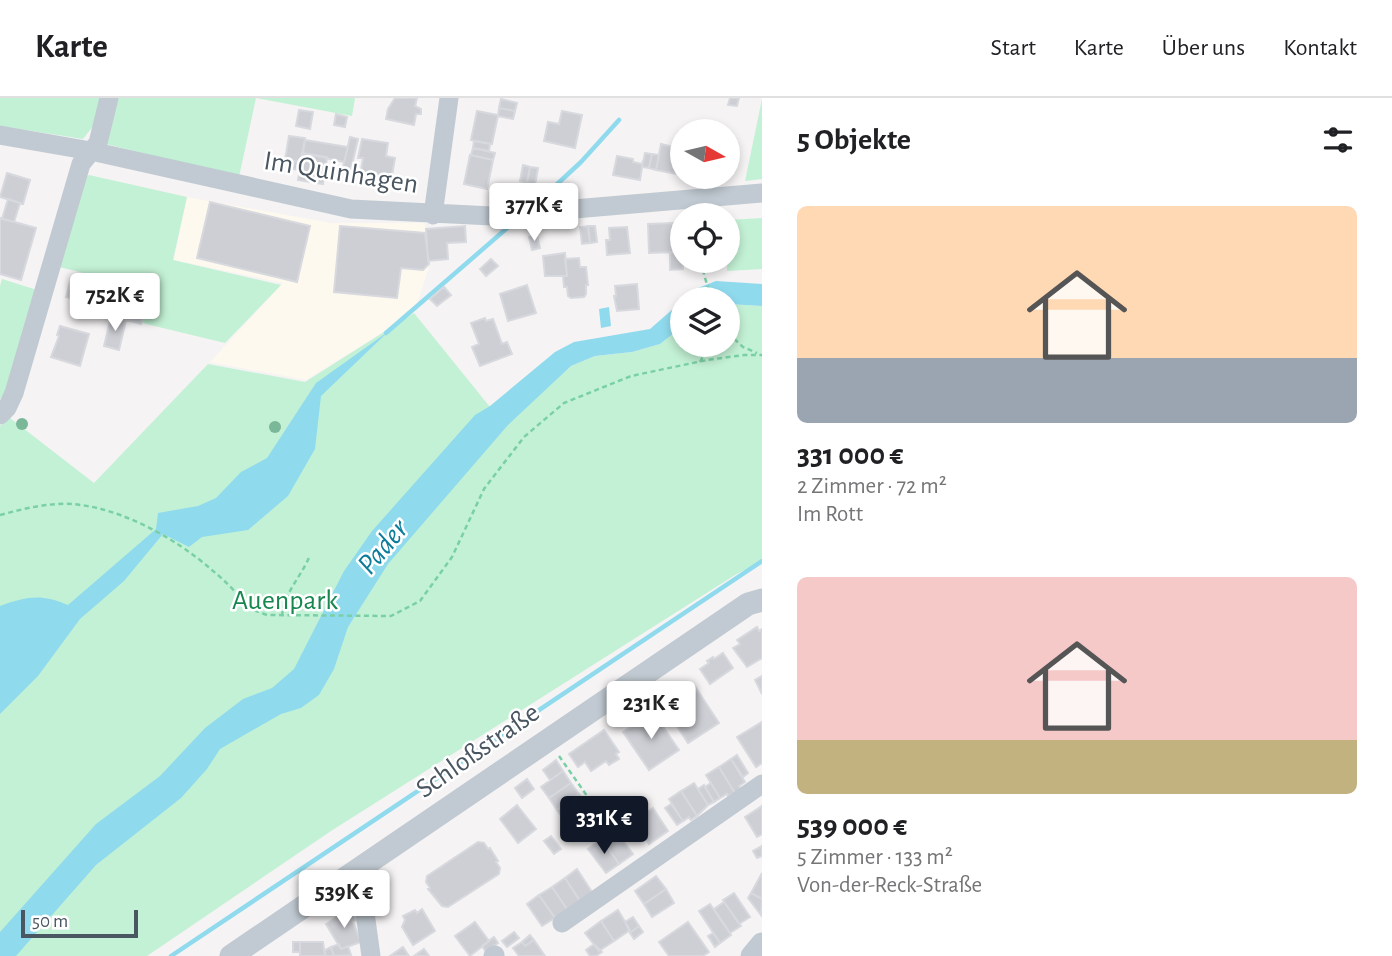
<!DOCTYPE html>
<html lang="de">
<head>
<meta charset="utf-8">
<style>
	:root { --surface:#fff; --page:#f2f2f2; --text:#202124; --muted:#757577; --line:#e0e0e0; --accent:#111827 }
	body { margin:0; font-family:"Alegreya Sans",sans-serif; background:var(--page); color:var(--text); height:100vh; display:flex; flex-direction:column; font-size:26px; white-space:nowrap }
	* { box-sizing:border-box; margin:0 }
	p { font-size:23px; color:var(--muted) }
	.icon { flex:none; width:38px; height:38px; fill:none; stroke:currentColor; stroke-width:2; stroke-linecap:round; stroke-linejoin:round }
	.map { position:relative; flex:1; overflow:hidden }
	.panel { display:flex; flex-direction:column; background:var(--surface); width:630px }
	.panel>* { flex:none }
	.needle { width:46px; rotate:98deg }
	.fabs { position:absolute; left:670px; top:21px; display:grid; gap:14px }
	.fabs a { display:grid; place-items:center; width:70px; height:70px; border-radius:50%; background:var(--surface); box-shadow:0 4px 10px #0003; font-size:35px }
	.scale { position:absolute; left:21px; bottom:18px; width:117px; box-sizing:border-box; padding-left:7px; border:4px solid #4a5661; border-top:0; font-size:19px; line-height:24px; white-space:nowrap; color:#4a5661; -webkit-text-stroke:5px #fff; paint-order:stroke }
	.price { position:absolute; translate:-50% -60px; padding:0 16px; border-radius:7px; background:#fff; color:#222; font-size:23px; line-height:46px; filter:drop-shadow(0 2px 4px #0008) }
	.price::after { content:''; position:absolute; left:50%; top:42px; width:21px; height:16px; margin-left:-10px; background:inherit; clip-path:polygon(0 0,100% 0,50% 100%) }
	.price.active { background:var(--accent); color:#fff }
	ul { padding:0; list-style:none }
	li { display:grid; align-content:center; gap:14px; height:371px; padding:0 35px }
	li span { display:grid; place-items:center; height:217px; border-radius:10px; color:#555 }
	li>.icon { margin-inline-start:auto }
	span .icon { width:126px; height:126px; fill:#fffc; stroke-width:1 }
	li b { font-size:30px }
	h2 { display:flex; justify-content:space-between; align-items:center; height:84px; padding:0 35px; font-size:30px }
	header { display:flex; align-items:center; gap:42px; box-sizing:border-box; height:98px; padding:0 35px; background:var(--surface); border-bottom:2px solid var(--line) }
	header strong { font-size:33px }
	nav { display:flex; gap:38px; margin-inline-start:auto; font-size:24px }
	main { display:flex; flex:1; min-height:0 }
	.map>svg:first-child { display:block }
	.commercial { fill:#fdf9ef }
	.green { fill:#c3f1d5 }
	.water { fill:#90daee }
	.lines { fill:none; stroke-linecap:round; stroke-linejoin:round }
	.stream { stroke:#90daee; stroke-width:4.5 }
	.building { fill:#cdcfd5; stroke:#d7d9de; stroke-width:2 }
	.path { stroke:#7ad0a6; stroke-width:2.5; stroke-dasharray:5 3.5; stroke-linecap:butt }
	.minor { stroke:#c1cad2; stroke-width:19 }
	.tertiary { stroke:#c1cad2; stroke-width:23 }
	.tree { fill:#7bb799 }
	.labels { text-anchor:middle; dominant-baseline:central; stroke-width:5; stroke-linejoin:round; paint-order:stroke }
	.street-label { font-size:28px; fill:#4a5661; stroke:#fff }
	.park-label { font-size:28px; fill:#17864f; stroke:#fff }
	.water-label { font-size:30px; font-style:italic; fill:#0c7c9b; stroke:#fff }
</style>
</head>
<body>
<header>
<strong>Karte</strong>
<nav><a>Start</a><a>Karte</a><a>Über uns</a><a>Kontakt</a></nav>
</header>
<main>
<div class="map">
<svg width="762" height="858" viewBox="0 0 762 858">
	<rect width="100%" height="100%" fill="#f5f3f3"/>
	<path class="commercial" d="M 187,99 L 331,125 L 425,125 L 429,169 L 414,215 L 306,282 L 210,264 L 283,185 L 174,162 Z"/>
	<path class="green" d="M 0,0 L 102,0 L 97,23 L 83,41 L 0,28 Z
		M 117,0 L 355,0 L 352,18 L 256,0 L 239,79 L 106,46 Z
		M 762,1 L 762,81 L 745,83 Z
		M 89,77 L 187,99 L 173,162 L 281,187 L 225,245 L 142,225 L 144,214 L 109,204 L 114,182 L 59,169 L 83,81 Z
		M 762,120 L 762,171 L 727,173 L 728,122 Z
		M 2,181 L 37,192 L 6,295 L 0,301 L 0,188 Z
		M 728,206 L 762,208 L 762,463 L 735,477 L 331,733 L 147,858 L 0,858 L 0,328 L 10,320 L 94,385 L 208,266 L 305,284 L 414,215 L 490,309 L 508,326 L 571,268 L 595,258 L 632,254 L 660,246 L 682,229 L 682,247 L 728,247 Z"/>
	<path class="water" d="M 716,183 L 762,186 L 762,208 L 728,206 L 728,201 L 684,201 L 698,190 Z
		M 682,203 L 682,229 L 660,246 L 632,254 L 595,258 L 571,268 L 508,327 L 388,466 L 348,529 L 334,571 L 319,597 L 301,610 L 281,616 L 220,651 L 207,671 L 181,700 L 96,767 L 16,858 L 0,858 L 0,834 L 96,726 L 160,678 L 205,630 L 243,601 L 272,590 L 294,571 L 344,473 L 372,433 L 475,317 L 490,308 L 555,254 L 574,244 L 650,231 Z
		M 609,209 L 611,228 L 601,230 L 599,211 Z
		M 389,233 L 321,298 L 315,351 L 288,398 L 248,432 L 202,439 L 189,449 L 163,436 L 124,483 L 80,521 L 38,578 L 0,616 L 0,508 C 28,498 41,496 68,507 L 156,431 L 158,415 L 198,408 L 216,400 L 241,374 L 267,360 L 316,285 Z"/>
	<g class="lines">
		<path class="stream" d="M 541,101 L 581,64 L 619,22
			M 386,235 L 513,125
			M 171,858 L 762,463"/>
	</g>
	<path class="building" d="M 395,0 L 417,0 L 415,8 L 421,11 L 421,16 L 416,16 L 414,27 L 386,21 L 388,11 Z
		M 730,0 L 739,0 L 737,8 L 728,7 Z
		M 501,1 L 517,5 L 515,13 L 499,10 Z
		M 499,10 L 515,13 L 513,21 L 498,18 Z
		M 299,12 L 313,14 L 310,31 L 296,28 Z
		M 477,13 L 498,17 L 492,46 L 471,42 Z
		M 562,13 L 582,17 L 575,50 L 544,43 L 548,24 L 559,26 Z
		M 336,16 L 347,19 L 345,29 L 334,27 Z
		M 289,38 L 305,40 L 301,64 L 285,62 Z
		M 350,39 L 358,41 L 351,71 L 343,69 Z
		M 362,41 L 388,45 L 386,58 L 395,60 L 391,83 L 360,78 L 363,60 L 358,60 Z
		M 305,42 L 348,49 L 344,64 L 303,55 Z
		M 474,43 L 490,46 L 489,53 L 473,50 Z
		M 661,46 L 682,51 L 682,77 L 656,72 Z
		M 473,50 L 495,55 L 493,62 L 471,57 Z
		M 728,52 L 737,54 L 733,74 L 728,73 Z
		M 302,55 L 327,59 L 323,86 L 298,82 L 300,72 L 292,71 L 294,63 L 301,64 Z
		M 645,55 L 652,56 L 649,70 L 642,69 Z
		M 652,56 L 659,57 L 656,72 L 649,70 Z
		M 470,57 L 493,62 L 487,91 L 464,86 Z
		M 617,58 L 633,61 L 633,64 L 642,66 L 643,63 L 640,82 L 613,77 Z
		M 523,67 L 530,69 L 527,85 L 520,83 Z
		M 530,69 L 538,70 L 535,87 L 527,85 Z
		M 7,75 L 30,82 L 23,106 L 0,99 Z
		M 8,101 L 20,105 L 14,124 L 2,121 Z
		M 210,104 L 310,128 L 297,184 L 197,160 Z
		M 0,120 L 36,130 L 21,182 L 0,176 Z
		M 679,123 L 682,123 L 682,139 L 680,139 Z
		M 673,125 L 675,154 L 649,155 L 648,126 Z
		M 340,128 L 425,135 L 429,166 L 423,172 L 401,170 L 397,200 L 334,194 Z
		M 465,128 L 466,144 L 447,145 L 448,161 L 428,163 L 426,131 Z
		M 588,128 L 590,145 L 582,146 L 580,129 Z
		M 588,128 L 595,128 L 597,144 L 590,145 Z
		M 627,129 L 630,155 L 607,157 L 606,142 L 610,142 L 609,130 Z
		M 537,137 L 540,150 L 532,152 L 529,139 Z
		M 674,152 L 682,152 L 683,171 L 670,172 L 670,155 L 675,154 Z
		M 565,155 L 567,178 L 545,178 L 543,158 Z
		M 579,160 L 580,169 L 586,169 L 588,187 L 586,187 L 586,196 L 584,199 L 571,200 L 568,198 L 567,189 L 564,189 L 563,178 L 567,178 L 565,161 Z
		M 491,161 L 498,168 L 486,178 L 480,171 Z
		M 81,176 L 112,184 L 106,206 L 93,202 L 92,206 L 66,199 L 71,180 L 79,182 Z
		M 637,186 L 639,211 L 617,213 L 614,198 L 616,198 L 615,188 Z
		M 527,187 L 536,215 L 508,223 L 500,196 Z
		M 444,189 L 451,197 L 437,208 L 430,201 Z
		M 124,210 L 143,215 L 141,226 L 122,221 Z
		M 110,211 L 122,214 L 121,221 L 108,218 Z
		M 111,219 L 126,222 L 119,252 L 104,248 Z
		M 485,220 L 486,223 L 493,221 L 502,246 L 507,244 L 512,256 L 480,268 L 472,249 L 479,246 L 471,225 Z
		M 60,228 L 89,236 L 80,268 L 51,259 L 59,238 L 57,237 Z
		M 757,529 L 759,533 L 762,531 L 762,560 L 747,569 L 733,550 L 740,546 L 737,542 Z
		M 723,555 L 733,570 L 710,586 L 700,571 L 709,565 L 707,563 L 713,559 L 714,561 Z
		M 762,578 L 762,596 L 755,582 Z
		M 694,587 L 719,625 L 688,645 L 664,608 Z
		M 653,614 L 679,652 L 649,672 L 623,634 Z
		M 762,624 L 762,665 L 756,669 L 737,639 Z
		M 604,632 L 619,654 L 616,656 L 619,661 L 609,667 L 606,663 L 591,673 L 585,664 L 578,669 L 569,656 Z
		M 737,657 L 748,675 L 743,679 L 731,661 Z
		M 731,661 L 745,684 L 739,688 L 741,691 L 735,695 L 719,669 Z
		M 556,662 L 563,673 L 550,682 L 543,672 Z
		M 719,669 L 735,695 L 728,698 L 727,696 L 720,700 L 706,677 Z
		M 563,673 L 571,685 L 549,700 L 541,689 Z
		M 527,681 L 534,691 L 522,700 L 515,690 Z
		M 571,685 L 579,696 L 557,712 L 549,700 Z
		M 694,685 L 708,707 L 697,718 L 681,693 Z
		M 711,685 L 720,700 L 714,704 L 705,689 Z
		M 704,687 L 714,704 L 708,707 L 698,691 Z
		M 681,693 L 697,718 L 691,722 L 689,719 L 683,723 L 669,701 Z
		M 579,696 L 587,707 L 565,723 L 557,712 Z
		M 671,706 L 683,723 L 677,727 L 665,710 Z
		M 517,707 L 536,731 L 518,745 L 500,721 Z
		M 587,707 L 595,719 L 573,735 L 565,723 Z
		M 762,708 L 762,736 L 757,739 L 745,719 Z
		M 653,710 L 668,733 L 649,746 L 634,723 Z
		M 615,732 L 633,756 L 619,766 L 602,741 Z
		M 551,738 L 561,751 L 554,756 L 544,743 Z
		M 602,741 L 619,766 L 606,775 L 588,751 Z
		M 478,744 L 484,745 L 488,751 L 490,750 L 498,763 L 496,764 L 500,770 L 499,776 L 448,809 L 442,808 L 428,791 L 430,790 L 426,784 L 427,778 Z
		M 762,748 L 762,758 L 757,760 L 753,753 Z
		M 577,771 L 592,794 L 580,803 L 565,780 Z
		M 762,775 L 762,801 L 751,795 Z
		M 656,778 L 666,791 L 644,806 L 635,793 Z
		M 565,780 L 580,803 L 567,811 L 552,789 Z
		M 552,789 L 567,811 L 555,820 L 539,797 Z
		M 666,791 L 674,805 L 652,819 L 644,806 Z
		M 734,795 L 750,819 L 739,826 L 723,802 Z
		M 751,795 L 762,801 L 761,817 L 748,800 Z
		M 539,797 L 555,820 L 542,828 L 527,806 Z
		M 724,804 L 741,828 L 730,835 L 714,811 Z
		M 710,806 L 731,837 L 720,845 L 699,813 Z
		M 422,811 L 435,833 L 413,847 L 402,829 L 405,822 L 403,818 L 415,812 L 417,815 Z
		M 618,812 L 630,832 L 614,843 L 601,823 Z
		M 346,813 L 350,819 L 353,817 L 356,822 L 353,824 L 361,844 L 341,851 L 326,826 Z
		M 633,819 L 639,828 L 630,835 L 625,824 Z
		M 601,823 L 614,843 L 599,853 L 585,835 Z
		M 475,824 L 489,843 L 470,858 L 455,838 Z
		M 688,824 L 709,854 L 703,858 L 669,858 L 659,844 Z
		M 639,828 L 643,834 L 634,841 L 630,835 Z
		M 514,834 L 519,840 L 507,849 L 502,843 Z
		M 713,835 L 720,845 L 715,849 L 708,838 Z
		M 530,837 L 534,842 L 525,848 L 522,844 Z
		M 494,839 L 498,845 L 486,854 L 482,848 Z
		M 534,842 L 545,858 L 519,858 L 513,850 L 522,844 L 525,848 Z
		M 293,844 L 300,844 L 300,854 L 293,854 Z
		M 300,844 L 323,844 L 325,858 L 300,858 Z
		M 339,846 L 341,851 L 348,848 L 351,857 L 334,858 L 331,849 Z
		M 594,846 L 602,854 L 596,858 L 590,858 L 586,852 Z
		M 331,849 L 334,858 L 325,858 L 325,852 Z
		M 403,849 L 409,858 L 390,858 Z
		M 424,851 L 429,858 L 414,858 Z"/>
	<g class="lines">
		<path class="path" d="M 703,163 L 704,177 L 712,201
			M 728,235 L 743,249 L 757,255
			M 700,264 L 709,247
			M 0,417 C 19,412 38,407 58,406 C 110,403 175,439 213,473 C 227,484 239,498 251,511 L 267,517 L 391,518 L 420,503 L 452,459 L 484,391 L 524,339 L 564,305 L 631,278 L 707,262 L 744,257 L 762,257
			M 282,518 C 284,494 302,478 310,457
			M 559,658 L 597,712"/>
		<path class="minor" d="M 0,37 L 91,53 L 351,111 L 492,118 L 762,95
			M 433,117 L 449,0
			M 0,317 L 7,310 L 14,295 L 81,66 L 98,45 L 109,0
			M 359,771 L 371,858
			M 562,825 L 762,686
			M 493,858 L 495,857"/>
		<path class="tertiary" d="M 231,858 L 748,506 L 762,502
			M 752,858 L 762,846"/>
	</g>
	<g class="tree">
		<circle cx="22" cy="326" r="6"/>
		<circle cx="275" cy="329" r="6"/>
	</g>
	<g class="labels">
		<g class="street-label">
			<text transform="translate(341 75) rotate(9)">Im Quinhagen</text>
			<text transform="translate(478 653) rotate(-35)">Schloßstraße</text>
		</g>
		<g class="park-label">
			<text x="285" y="503">Auenpark</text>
		</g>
		<g class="water-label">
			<text transform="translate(383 449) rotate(-50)">Pader</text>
		</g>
	</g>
</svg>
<div class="fabs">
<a><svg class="needle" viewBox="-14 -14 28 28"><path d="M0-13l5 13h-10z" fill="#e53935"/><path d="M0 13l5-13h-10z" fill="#757577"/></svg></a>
<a><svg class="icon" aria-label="locate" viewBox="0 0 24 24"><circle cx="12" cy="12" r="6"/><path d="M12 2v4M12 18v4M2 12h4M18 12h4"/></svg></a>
<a><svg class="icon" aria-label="layers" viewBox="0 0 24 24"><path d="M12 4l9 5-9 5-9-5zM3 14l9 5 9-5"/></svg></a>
</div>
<div class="scale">50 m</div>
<b class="price" style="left:534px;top:145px">377K €</b>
<b class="price" style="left:115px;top:235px">752K €</b>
<b class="price" style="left:651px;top:643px">231K €</b>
<b class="price active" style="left:604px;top:758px">331K €</b>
<b class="price" style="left:344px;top:832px">539K €</b>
</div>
<section class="panel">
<h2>5 Objekte<svg class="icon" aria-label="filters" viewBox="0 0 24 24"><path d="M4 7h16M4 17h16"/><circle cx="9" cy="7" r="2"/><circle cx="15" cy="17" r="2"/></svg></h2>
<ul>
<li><span style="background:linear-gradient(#ffd9b3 70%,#9aa5b1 0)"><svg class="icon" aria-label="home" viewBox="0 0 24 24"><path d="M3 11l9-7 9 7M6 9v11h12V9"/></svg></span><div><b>331 000 €</b><p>2 Zimmer · 72 m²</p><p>Im Rott</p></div></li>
<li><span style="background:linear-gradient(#f6c9c9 75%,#c2b280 0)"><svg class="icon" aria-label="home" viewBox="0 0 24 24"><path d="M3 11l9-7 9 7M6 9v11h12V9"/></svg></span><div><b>539 000 €</b><p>5 Zimmer · 133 m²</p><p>Von-der-Reck-Straße</p></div></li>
</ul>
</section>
</main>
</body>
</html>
